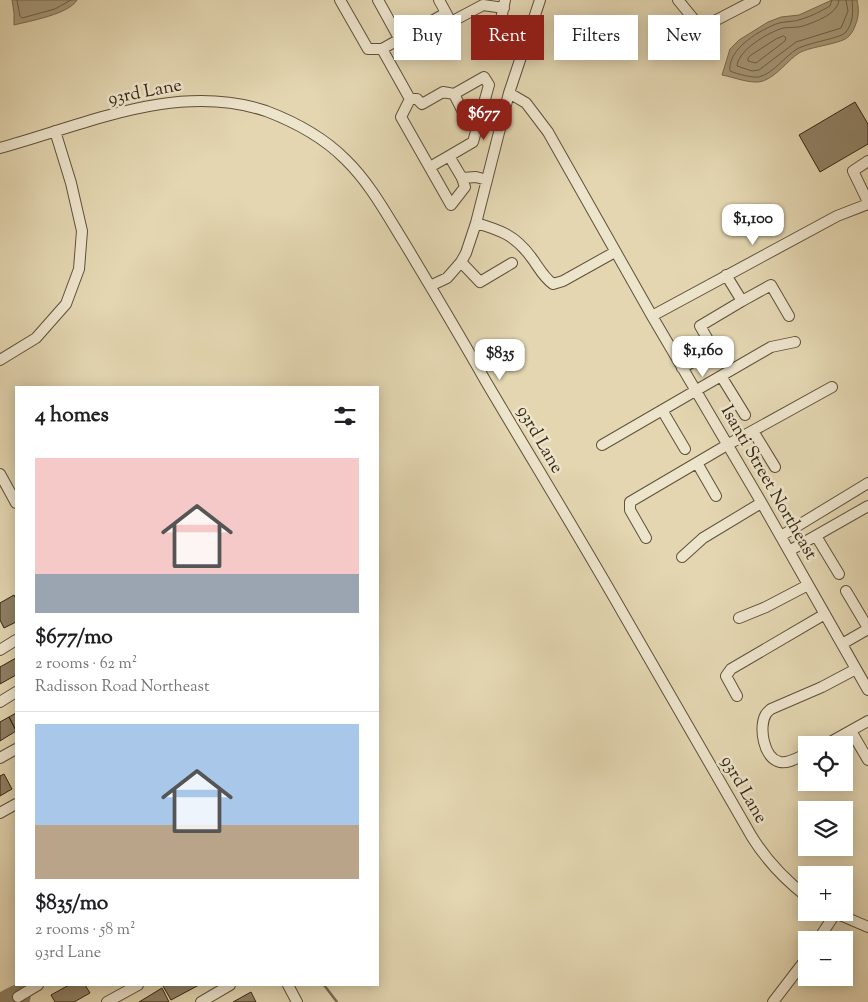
<!DOCTYPE html>
<html lang="en">
<head>
<meta charset="utf-8">
<style>
	:root { --surface:#fff; --page:#f6f6f6; --text:#202124; --muted:#757577; --line:#e0e0e0; --accent:#8f2418 }
	body { margin:0; font-family:"Sorts Mill Goudy",serif; background:var(--page); color:var(--text); height:100vh; display:flex; flex-direction:column; font-size:19px; white-space:nowrap }
	* { box-sizing:border-box; margin:0 }
	p { font-size:16px; color:var(--muted) }
	.icon { flex:none; width:28px; height:28px; fill:none; stroke:currentColor; stroke-width:2; stroke-linecap:round; stroke-linejoin:round }
	.map { position:relative; flex:1; overflow:hidden }
	.side { position:absolute; left:15px; top:386px; width:364px; height:600px; display:flex; flex-direction:column; background:var(--surface); border-radius:0px; box-shadow:0 2px 12px #0003 }
	.side>* { flex:none }
	.banner { position:absolute; left:394px; top:15px; width:399px; height:45px; display:flex; gap:10px }
	.tools { position:absolute; left:798px; top:736px; display:grid; gap:10px }
	.tools a { display:grid; place-items:center; width:55px; height:55px; border-radius:0px; background:var(--surface); box-shadow:0 2px 12px #0003; font-size:25px }
	.price { position:absolute; translate:-50% -42px; padding:0 11px; border-radius:10px; background:#fff; color:#222; font-size:16px; line-height:32px; filter:drop-shadow(0 1px 2px #0008) }
	.price::after { content:''; position:absolute; left:50%; top:30px; width:15px; height:11px; margin-left:-8px; background:inherit; clip-path:polygon(0 0,100% 0,50% 100%) }
	.price.active { background:var(--accent); color:#fff }
	ul { padding:0; list-style:none }
	li { display:grid; align-content:center; gap:10px; height:265px; padding:0 20px }
	li+li { border-top:1px solid var(--line) }
	li span { display:grid; place-items:center; height:155px; border-radius:0px; color:#555 }
	li>.icon { margin-inline-start:auto }
	span .icon { width:90px; height:90px; fill:#fffc; stroke-width:1 }
	li b { font-size:21px }
	h2 { display:flex; justify-content:space-between; align-items:center; height:60px; padding:0 20px; font-size:21px }
	.pill { padding:0 18px; border-radius:0px; background:var(--surface); box-shadow:0 2px 12px #0003; font-size:18px; line-height:45px }
	.pill.active { background:var(--accent); color:#fff }
	.map>svg:first-child { display:block }
	.water { fill:#a79a7b; stroke:#796b51 }
	.lines { fill:none; stroke-linecap:round; stroke-linejoin:round }
	.shore { stroke:#6d6046; stroke-width:1 }
	.stream { stroke:#796b51; stroke-width:2.5 }
	.taxiway { stroke:#8b7e62; stroke-width:25 }
	.building { fill:#8f8165; stroke:#332512 }
	.minor-casing { stroke:#5f513a; stroke-width:12 }
	.minor { stroke:#ede4cc; stroke-width:10 }
	.labels { text-anchor:middle; dominant-baseline:central; stroke-width:5; stroke-linejoin:round; paint-order:stroke }
	.street-label { font-size:18px; fill:#332512; stroke:#ede4cc }
</style>
</head>
<body>
<div class="map">
<svg width="868" height="1002" viewBox="0 0 868 1002">
	<rect width="100%" height="100%" fill="#e3d6b1"/>
	<filter id="stains"><feTurbulence type="fractalNoise" baseFrequency=".004" numOctaves="4"/><feColorMatrix values="0 0 0 0 .2 0 0 0 0 .09 0 0 0 0 .02 0 0 0 .5 -.17"/></filter>
	<radialGradient id="worn" r=".72"><stop offset=".6" stop-color="#630" stop-opacity="0"/><stop offset="1" stop-color="#630" stop-opacity=".3"/></radialGradient>
	<path class="water" d="M 12,0 L 77,0 C 69,14 30,21 14,25 L 14,13 Z
		M 832,0 L 857,0 C 859,9 859,17 855,26 C 854,29 852,33 849,36 C 843,44 811,46 799,53 C 787,61 777,76 763,81 C 753,85 733,77 722,75 L 730,49 L 739,40 L 768,22 L 781,17 L 799,15 Z"/>
	<g class="lines">
		<path class="shore" d="M 17,0 L 20,16 L 22,18 L 55,9 L 71,0
			M 832,0 L 830,6 C 821,11 812,16 802,19 C 795,22 787,21 779,23 C 761,29 727,49 730,71 C 737,74 752,78 759,77 C 774,73 785,56 797,49 C 807,43 840,38 845,33 C 854,23 853,11 852,0
			M 839,0 C 838,14 815,22 803,26 C 797,28 790,27 783,28 C 769,32 738,50 737,66 L 752,71 L 759,70 L 796,42 L 841,28 L 848,11 L 846,0
			M 784,36 L 786,38 L 785,41 L 756,63 L 748,61 L 748,58 L 751,55 L 776,39 Z"/>
		<path class="stream" d="M 324,985 L 337,1002"/>
		<path class="taxiway" d="M 8,1002 L 18,997"/>
	</g>
	<path class="building" d="M 855,102 L 868,124 L 868,144 L 820,172 L 799,135 Z
		M 14,595 L 16,599 L 16,622 L 4,628 L 0,620 L 0,603 Z
		M 16,658 L 16,675 L 0,684 L 0,667 Z
		M 16,713 L 16,730 L 9,717 Z
		M 9,717 L 16,731 L 0,741 L 0,722 Z
		M 4,774 L 12,789 L 0,796 L 0,776 Z
		M 69,985 L 85,985 L 90,993 L 74,1002 L 55,1002 L 51,995 Z
		M 164,985 L 199,985 L 171,1000 L 163,986 Z
		M 162,988 L 169,1002 L 139,1002 Z
		M 251,992 L 256,1002 L 233,1002 Z"/>
	<g class="lines">
		<g class="minor-casing">
			<path id="minor" d="M 340,0 L 368,49 L 382,49 L 446,13
				M 378,0 L 399,38
				M 439,0 L 451,22 L 483,5 L 504,8
				M 505,0 L 497,38 L 522,54
				M 678,0 L 701,28 L 755,0
				M 382,49 L 410,99 L 401,117 L 451,205 L 465,187 L 462,178 L 449,156 L 430,167
				M 509,93 L 526,103 L 548,132 L 652,316 L 760,500 L 868,690
				M 410,99 L 417,99 L 422,104 L 443,92 L 454,94
				M 0,148 C 85,125 177,81 266,111 C 295,122 323,137 345,159 C 370,183 387,215 405,244 C 432,289 459,334 485,380 C 531,458 579,536 624,615 C 667,689 709,763 752,837 C 767,861 784,879 806,896
				M 449,156 L 473,142 L 489,85 L 484,77 L 454,94 L 467,120 L 478,124
				M 868,161 L 853,171 L 868,202
				M 462,178 L 476,177 L 487,180
				M 476,223 C 500,230 515,235 531,257 C 538,266 543,277 553,284 L 563,281 L 615,252
				M 461,262 L 480,282 L 512,263
				M 430,286 L 447,278 L 461,262 L 466,253 L 476,223 L 509,93 L 540,0
				M 742,301 L 771,285 L 789,316
				M 652,316 L 837,216 L 868,204
				M 0,360 L 36,338 L 66,304 L 79,269 L 82,231 L 71,183 L 55,131
				M 682,368 L 714,350 L 700,326 L 742,301 L 726,275
				M 721,376 L 745,415
				M 662,410 L 685,449
				M 753,431 L 775,467
				M 602,445 L 771,347 L 795,342
				M 697,463 L 716,496
				M 0,474 L 16,503
				M 781,536 L 868,483
				M 816,536 L 839,574
				M 646,538 L 630,510 L 630,502 L 727,445 L 832,387
				M 789,551 L 868,506
				M 682,557 L 703,538 L 761,503
				M 846,591 L 868,628
				M 739,618 L 766,607 L 808,585
				M 842,644 L 868,629
				M 0,650 L 16,640
				M 737,696 L 726,676 L 731,669 L 825,614
				M 0,702 L 16,692
				M 851,731 L 868,760
				M 825,745 L 868,721
				M 806,754 C 799,757 788,764 780,762 C 764,759 758,727 766,714 C 766,713 770,710 771,709 L 822,687 L 856,669
				M 0,758 L 16,749
				M 0,813 L 16,804
				M 833,912 L 868,927
				M 818,940 L 835,914
				M 288,985 L 297,1002
				M 18,997 L 38,985
				M 107,1002 L 138,985
				M 201,1002 L 230,985
				M 773,1002 L 806,959"/>
		</g>
		<use href="#minor" class="minor"/>
	</g>
	<g class="labels">
		<g class="street-label">
			<text transform="translate(145 93) rotate(-11)">93rd Lane</text>
			<text transform="translate(539 440) rotate(60)">93rd Lane</text>
			<text transform="translate(768 483) rotate(60)">Isanti Street Northeast</text>
			<text transform="translate(743 790) rotate(60)">93rd Lane</text>
		</g>
	</g>
	<rect width="100%" height="100%" filter="url(#stains)"/>
	<rect width="100%" height="100%" fill="url(#worn)"/>
</svg>
<div class="tools">
<a><svg class="icon" aria-label="locate" viewBox="0 0 24 24"><circle cx="12" cy="12" r="6"/><path d="M12 2v4M12 18v4M2 12h4M18 12h4"/></svg></a>
<a><svg class="icon" aria-label="layers" viewBox="0 0 24 24"><path d="M12 4l9 5-9 5-9-5zM3 14l9 5 9-5"/></svg></a>
<a>+</a>
<a>−</a>
</div>
<b class="price active" style="left:484px;top:141px">$677</b>
<b class="price" style="left:753px;top:246px">$1,100</b>
<b class="price" style="left:703px;top:378px">$1,160</b>
<b class="price" style="left:500px;top:381px">$835</b>
<div class="banner">
<a class="pill">Buy</a>
<a class="pill active">Rent</a>
<a class="pill">Filters</a>
<a class="pill">New</a>
</div>
<section class="side">
<h2>4 homes<svg class="icon" aria-label="filters" viewBox="0 0 24 24"><path d="M4 7h16M4 17h16"/><circle cx="9" cy="7" r="2"/><circle cx="15" cy="17" r="2"/></svg></h2>
<ul>
<li><span style="background:linear-gradient(#f6c9c9 75%,#9aa5b1 0)"><svg class="icon" aria-label="home" viewBox="0 0 24 24"><path d="M3 11l9-7 9 7M6 9v11h12V9"/></svg></span><div><b>$677/mo</b><p>2 rooms · 62 m²</p><p>Radisson Road Northeast</p></div></li>
<li><span style="background:linear-gradient(#a9c7e8 65%,#b9a48a 0)"><svg class="icon" aria-label="home" viewBox="0 0 24 24"><path d="M3 11l9-7 9 7M6 9v11h12V9"/></svg></span><div><b>$835/mo</b><p>2 rooms · 58 m²</p><p>93rd Lane</p></div></li>
</ul>
</section>
</div>
</body>
</html>
